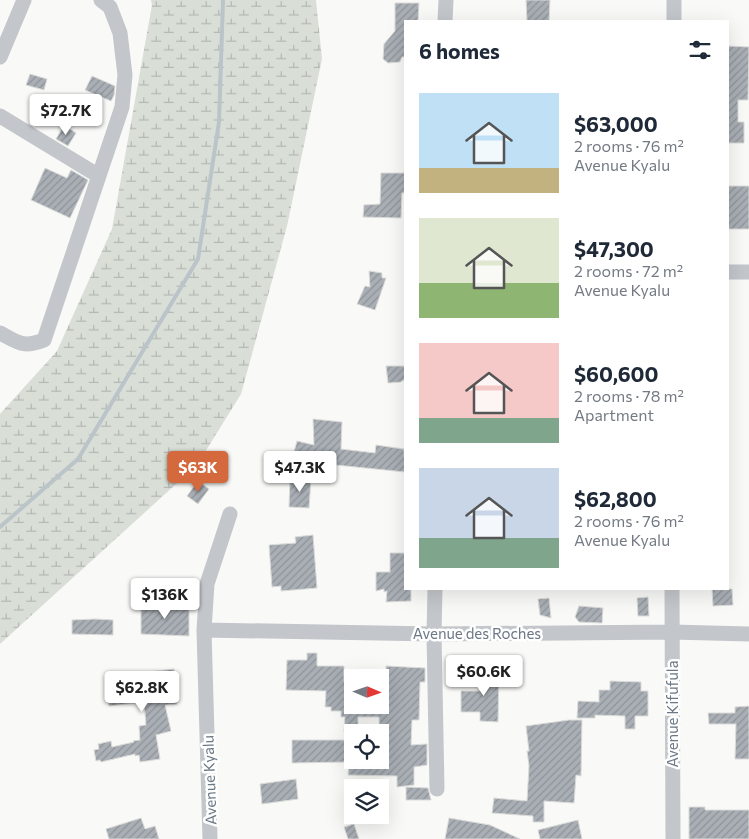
<!DOCTYPE html>
<html lang="en">
<head>
<meta charset="utf-8">
<style>
	:root { --surface:#fff; --page:#f2f2f3; --text:#1f2937; --muted:#747a83; --accent:#d3693d }
	body { margin:0; font-family:Commissioner,sans-serif; background:var(--page); color:var(--text); height:100vh; display:flex; flex-direction:column; font-size:19px; white-space:nowrap }
	* { box-sizing:border-box; margin:0 }
	p { font-size:16px; color:var(--muted) }
	.icon { flex:none; width:28px; height:28px; fill:none; stroke:currentColor; stroke-width:2; stroke-linecap:round; stroke-linejoin:round }
	.map { position:relative; flex:1; overflow:hidden }
	.details { position:absolute; left:404px; top:20px; width:325px; height:570px; display:flex; flex-direction:column; background:var(--surface); border-radius:0px; box-shadow:0 5px 20px #0002 }
	.details>* { flex:none }
	.needle { width:32px; rotate:92deg }
	.tools { position:absolute; left:344px; top:669px; display:grid; gap:10px }
	.tools a { display:grid; place-items:center; width:45px; height:45px; border-radius:0px; background:var(--surface); box-shadow:0 5px 20px #0002; font-size:25px }
	.price { position:absolute; translate:-50% -42px; padding:0 11px; border-radius:5px; background:#fff; color:#222; font-size:16px; line-height:32px; filter:drop-shadow(0 1px 2px #0008) }
	.price::after { content:''; position:absolute; left:50%; top:30px; width:15px; height:11px; margin-left:-8px; background:inherit; clip-path:polygon(0 0,100% 0,50% 100%) }
	.price.active { background:var(--accent); color:#fff }
	ul { padding:0; list-style:none }
	li { display:flex; align-items:center; gap:15px; height:125px; padding:0 15px }
	li span { display:grid; place-items:center; flex:none; width:140px; height:100px; border-radius:0px; color:#555 }
	li>.icon { margin-inline-start:auto }
	span .icon { width:60px; height:60px; fill:#fffc; stroke-width:1 }
	li b { font-size:21px }
	h2 { display:flex; justify-content:space-between; align-items:center; height:60px; padding:0 15px; font-size:21px }
	.map>svg:first-child { display:block }
	.wetland { fill:url(#wetland-marsh) }
	.lines { fill:none; stroke-linecap:round; stroke-linejoin:round }
	.stream { stroke:#bbc4c9; stroke-width:4 }
	.building { fill:url(#building-hatch); stroke:#dbdbd9 }
	.street { stroke:#c3c6ca; stroke-width:15 }
	.labels { text-anchor:middle; dominant-baseline:central; stroke-width:5; stroke-linejoin:round; paint-order:stroke }
	.street-label { font-size:15px; fill:#6b7885; stroke:#fff }
</style>
</head>
<body>
<div class="map">
<svg width="749" height="839" viewBox="0 0 749 839">
	<defs>
		<pattern id="wetland-marsh" width="20" height="14" patternUnits="userSpaceOnUse" patternTransform="scale(1.25)"><rect width="20" height="14" fill="#d9ded7"/><path d="M1 5h8M5 5V1M11 12h8M15 12V8" fill="none" stroke="#b4b9b4"/></pattern>
		<pattern id="building-hatch" width="6" height="6" patternUnits="userSpaceOnUse" patternTransform="scale(1.25)"><rect width="6" height="6" fill="#a9afb5"/><path d="M-1 1l2-2M0 6l6-6M5 7l2-2" fill="none" stroke="#8e9399"/></pattern>
	</defs>
	<rect width="100%" height="100%" fill="#f9f9f7"/>
	<path class="wetland" d="M 151,0 L 316,0 L 322,59 L 287,226 L 241,394 L 197,465 L 0,644 L 0,414 L 57,351 L 112,229 L 152,5 Z"/>
	<g class="lines">
		<path class="stream" d="M 0,527 L 78,459 L 198,259 L 219,122 L 223,0"/>
	</g>
	<path class="building" d="M 526,0 L 550,0 L 549,21 L 527,21 Z
		M 395,3 L 419,3 L 418,21 L 405,21 L 405,57 L 402,57 L 400,62 L 388,63 L 383,59 L 384,44 L 395,31 Z
		M 728,46 L 749,47 L 748,100 L 738,100 L 738,122 L 744,122 L 744,143 L 728,143 Z
		M 30,74 L 47,79 L 44,90 L 26,85 Z
		M 92,76 L 115,86 L 114,95 L 111,101 L 85,90 Z
		M 64,125 L 76,133 L 68,146 L 56,139 Z
		M 45,168 L 67,178 L 71,170 L 88,180 L 70,218 L 31,200 Z
		M 381,173 L 405,173 L 405,193 L 402,193 L 401,218 L 363,217 L 364,205 L 380,204 Z
		M 728,186 L 749,186 L 749,229 L 728,229 Z
		M 369,271 L 382,273 L 382,278 L 386,278 L 375,310 L 357,304 L 365,286 L 370,287 Z
		M 386,366 L 405,366 L 405,379 L 401,382 L 388,383 Z
		M 313,419 L 342,422 L 341,449 L 375,453 L 376,445 L 404,449 L 405,472 L 326,464 L 326,460 L 294,452 L 297,441 L 314,445 Z
		M 290,478 L 311,479 L 309,508 L 289,507 Z
		M 198,481 L 209,489 L 198,504 L 187,496 Z
		M 313,535 L 317,588 L 281,591 L 281,586 L 272,587 L 269,545 L 296,543 L 295,537 Z
		M 390,553 L 405,553 L 405,589 L 411,589 L 411,601 L 386,602 L 387,591 L 384,592 L 384,589 L 376,591 L 376,572 L 390,572 Z
		M 712,589 L 732,589 L 733,605 L 713,606 Z
		M 648,597 L 649,616 L 638,616 L 637,598 Z
		M 549,598 L 551,618 L 540,615 L 538,599 Z
		M 141,604 L 189,606 L 189,636 L 141,634 Z
		M 579,606 L 603,608 L 602,623 L 579,622 L 575,617 Z
		M 95,619 L 113,620 L 113,635 L 72,634 L 72,620 Z
		M 307,653 L 317,653 L 317,666 L 344,666 L 344,681 L 352,681 L 352,705 L 380,705 L 380,674 L 382,674 L 382,670 L 386,670 L 386,666 L 425,668 L 425,682 L 420,682 L 419,720 L 412,720 L 411,745 L 427,744 L 427,765 L 414,767 L 414,785 L 397,787 L 397,776 L 348,775 L 349,762 L 292,763 L 292,740 L 352,740 L 352,760 L 380,760 L 379,717 L 358,717 L 358,732 L 344,732 L 345,717 L 341,717 L 341,711 L 331,711 L 331,707 L 325,707 L 326,691 L 286,690 L 287,660 L 307,660 Z
		M 174,669 L 177,704 L 165,705 L 171,731 L 156,735 L 160,759 L 140,762 L 139,755 L 135,756 L 135,754 L 101,762 L 100,760 L 96,761 L 94,750 L 99,749 L 98,744 L 111,741 L 112,747 L 134,742 L 133,741 L 140,740 L 139,726 L 146,725 L 144,702 L 109,706 L 106,680 L 140,677 L 139,673 Z
		M 481,669 L 499,669 L 498,722 L 480,721 L 480,712 L 461,712 L 461,691 L 480,691 Z
		M 610,681 L 641,682 L 641,691 L 648,691 L 648,716 L 635,716 L 635,729 L 625,729 L 625,716 L 595,715 L 595,718 L 577,718 L 578,701 L 599,702 L 599,690 L 610,690 Z
		M 749,706 L 749,759 L 735,759 L 736,724 L 709,724 L 708,713 L 735,713 L 735,707 Z
		M 569,720 L 582,720 L 581,776 L 576,775 L 574,803 L 544,801 L 544,822 L 533,822 L 533,816 L 492,813 L 494,798 L 527,801 L 529,766 L 527,751 L 529,751 L 526,726 Z
		M 296,779 L 298,799 L 262,804 L 260,784 Z
		M 406,787 L 428,788 L 431,800 L 406,800 Z
		M 689,807 L 705,807 L 705,810 L 749,810 L 749,839 L 689,839 Z
		M 141,818 L 145,829 L 155,826 L 159,839 L 109,839 L 106,829 Z
		M 449,818 L 490,825 L 520,839 L 445,839 Z
		M 578,820 L 582,839 L 540,839 L 538,830 Z
		M 354,824 L 359,839 L 348,839 L 344,827 Z"/>
	<g class="lines">
		<path class="street" d="M 445,21 L 446,0
			M 674,21 L 674,0
			M 0,57 L 24,0
			M 0,116 L 99,176
			M 728,272 L 749,272
			M 0,333 C 19,343 23,348 44,340 L 122,107 L 125,75 L 120,33 L 110,7 L 101,0
			M 435,589 L 434,634 L 437,789
			M 672,589 L 673,839
			M 204,630 L 434,634 L 672,632 L 749,634
			M 210,839 L 204,630 L 207,584 L 230,514"/>
	</g>
	<g class="labels">
		<g class="street-label">
			<text x="477" y="633">Avenue des Roches</text>
			<text transform="translate(672 714) rotate(-90)">Avenue Kifufula</text>
			<text transform="translate(209 780) rotate(-92)">Avenue Kyalu</text>
		</g>
	</g>
</svg>
<div class="tools">
<a><svg class="needle" viewBox="-14 -14 28 28"><path d="M0-13l5 13h-10z" fill="#e53935"/><path d="M0 13l5-13h-10z" fill="#747a83"/></svg></a>
<a><svg class="icon" aria-label="locate" viewBox="0 0 24 24"><circle cx="12" cy="12" r="6"/><path d="M12 2v4M12 18v4M2 12h4M18 12h4"/></svg></a>
<a><svg class="icon" aria-label="layers" viewBox="0 0 24 24"><path d="M12 4l9 5-9 5-9-5zM3 14l9 5 9-5"/></svg></a>
</div>
<b class="price" style="left:66px;top:136px">$72.7K</b>
<b class="price active" style="left:198px;top:493px">$63K</b>
<b class="price" style="left:300px;top:493px">$47.3K</b>
<b class="price" style="left:165px;top:620px">$136K</b>
<b class="price" style="left:484px;top:697px">$60.6K</b>
<b class="price" style="left:142px;top:713px">$62.8K</b>
<section class="details">
<h2>6 homes<svg class="icon" aria-label="filters" viewBox="0 0 24 24"><path d="M4 7h16M4 17h16"/><circle cx="9" cy="7" r="2"/><circle cx="15" cy="17" r="2"/></svg></h2>
<ul>
<li><span style="background:linear-gradient(#bfe0f5 75%,#c2b280 0)"><svg class="icon" aria-label="home" viewBox="0 0 24 24"><path d="M3 11l9-7 9 7M6 9v11h12V9"/></svg></span><div><b>$63,000</b><p>2 rooms · 76 m²</p><p>Avenue Kyalu</p></div></li>
<li><span style="background:linear-gradient(#dfe7d0 65%,#8fb573 0)"><svg class="icon" aria-label="home" viewBox="0 0 24 24"><path d="M3 11l9-7 9 7M6 9v11h12V9"/></svg></span><div><b>$47,300</b><p>2 rooms · 72 m²</p><p>Avenue Kyalu</p></div></li>
<li><span style="background:linear-gradient(#f6c9c9 75%,#7fa58c 0)"><svg class="icon" aria-label="home" viewBox="0 0 24 24"><path d="M3 11l9-7 9 7M6 9v11h12V9"/></svg></span><div><b>$60,600</b><p>2 rooms · 78 m²</p><p>Apartment</p></div></li>
<li><span style="background:linear-gradient(#c9d6e8 70%,#7fa58c 0)"><svg class="icon" aria-label="home" viewBox="0 0 24 24"><path d="M3 11l9-7 9 7M6 9v11h12V9"/></svg></span><div><b>$62,800</b><p>2 rooms · 76 m²</p><p>Avenue Kyalu</p></div></li>
</ul>
</section>
</div>
</body>
</html>
